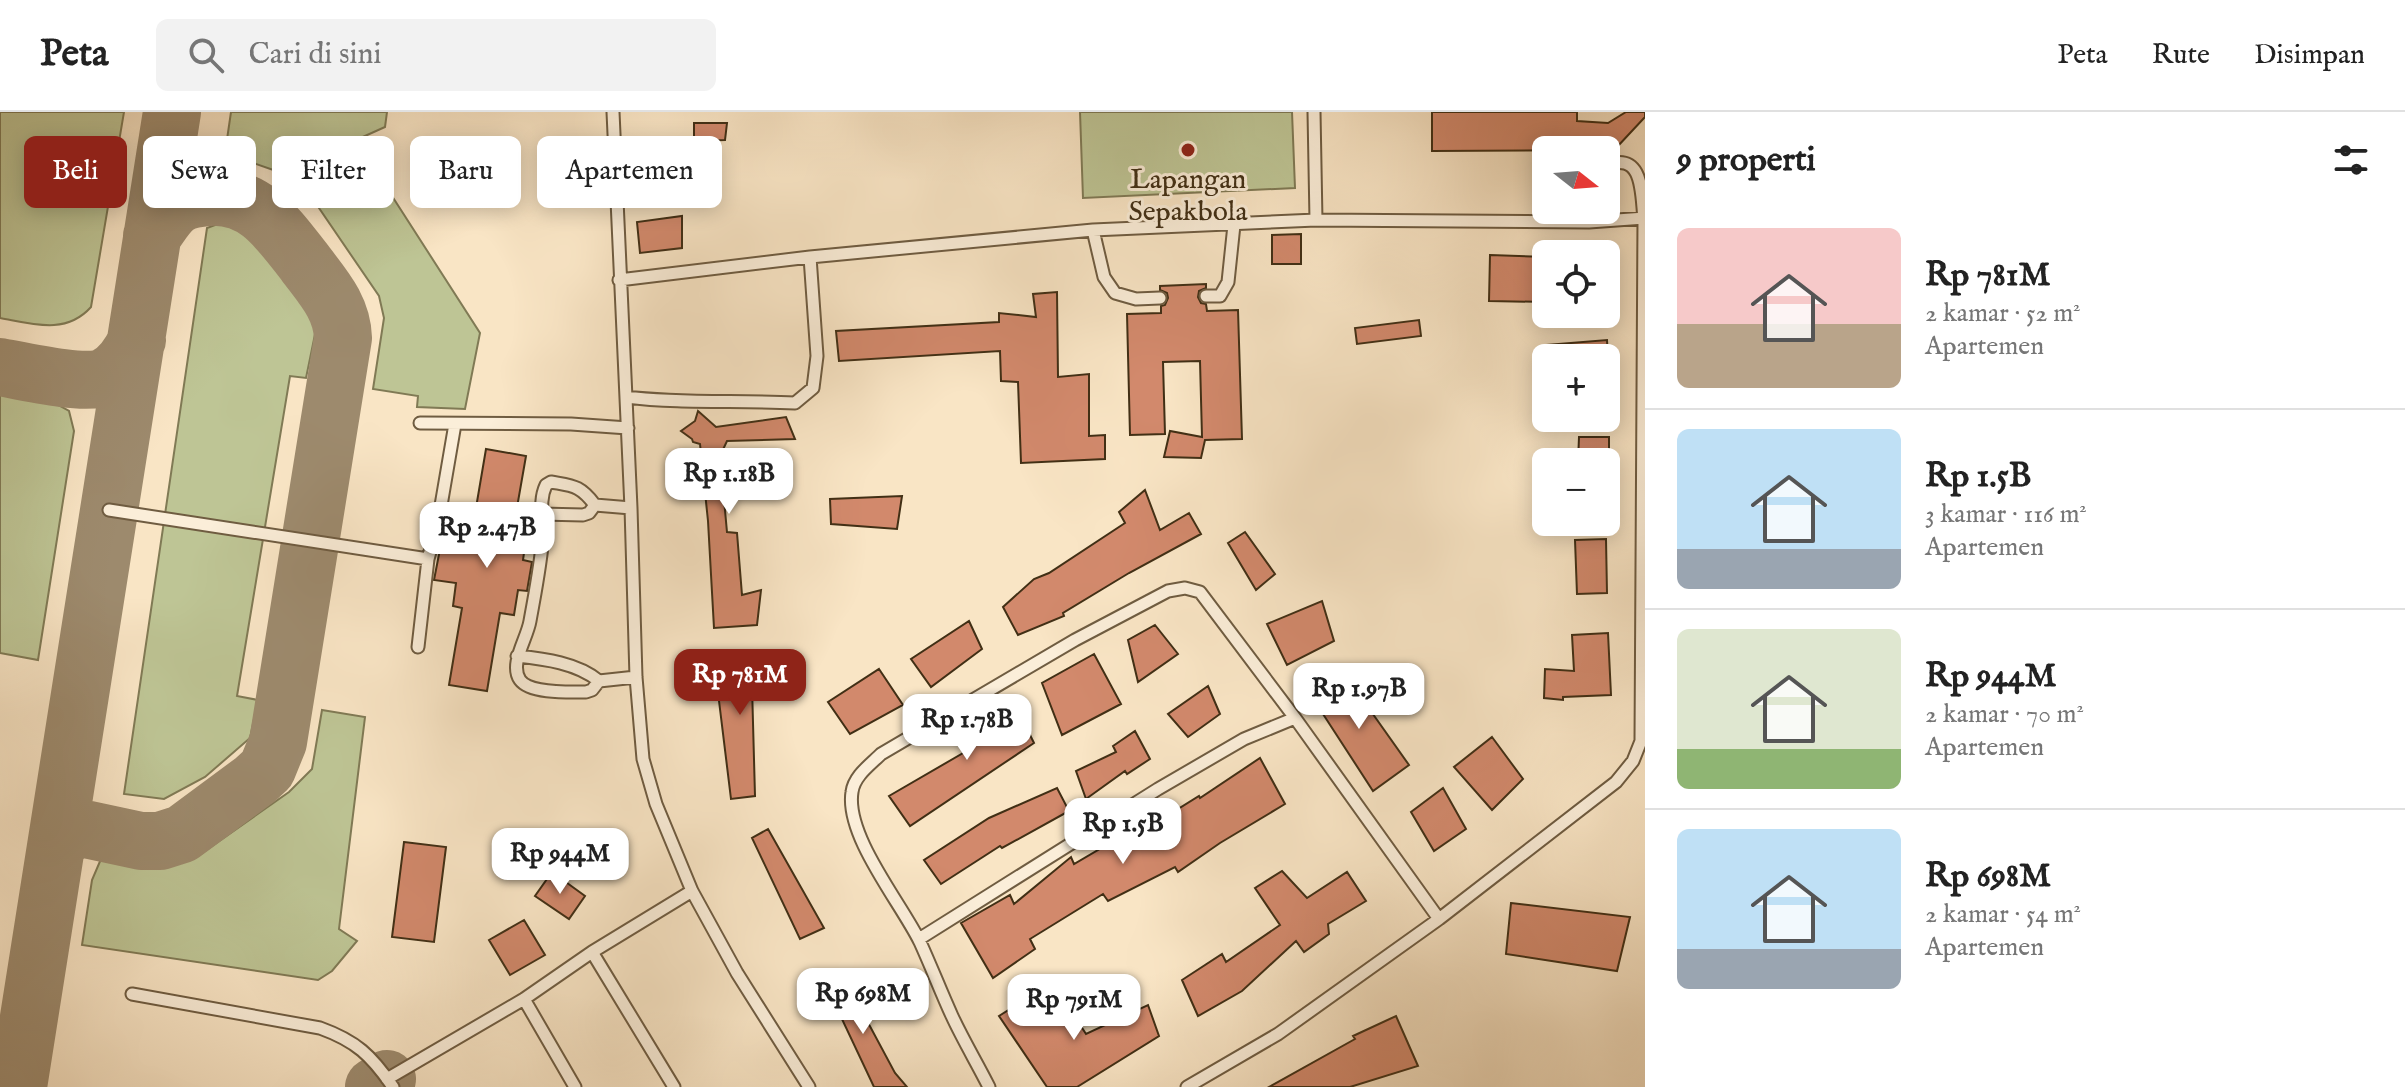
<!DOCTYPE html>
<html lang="id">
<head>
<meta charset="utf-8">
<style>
	:root { --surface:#fff; --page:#f2f2f2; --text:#222; --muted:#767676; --line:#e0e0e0; --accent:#8f2418 }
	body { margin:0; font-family:"IM FELL English",serif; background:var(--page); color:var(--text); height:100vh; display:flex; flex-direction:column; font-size:30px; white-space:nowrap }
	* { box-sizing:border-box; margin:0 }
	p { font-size:26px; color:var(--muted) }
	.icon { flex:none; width:44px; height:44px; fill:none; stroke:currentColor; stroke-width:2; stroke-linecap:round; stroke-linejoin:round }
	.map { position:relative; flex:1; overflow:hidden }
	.sheet { display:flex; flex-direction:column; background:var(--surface); width:760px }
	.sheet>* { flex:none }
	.banner { position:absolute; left:24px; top:24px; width:760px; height:72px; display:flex; gap:16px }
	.needle { width:52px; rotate:107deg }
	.fabs { position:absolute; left:1532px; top:24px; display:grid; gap:16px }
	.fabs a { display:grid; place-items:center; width:88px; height:88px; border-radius:12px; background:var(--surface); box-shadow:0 4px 20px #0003; font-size:40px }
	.price { position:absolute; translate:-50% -68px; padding:0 18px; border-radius:16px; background:#fff; color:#222; font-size:26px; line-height:52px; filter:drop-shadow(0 2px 4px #0008) }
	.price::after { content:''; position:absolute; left:50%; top:48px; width:24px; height:18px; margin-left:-12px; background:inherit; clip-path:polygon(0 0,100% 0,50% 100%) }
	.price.current { background:var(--accent); color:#fff }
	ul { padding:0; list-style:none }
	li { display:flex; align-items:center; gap:24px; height:200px; padding:0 32px }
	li+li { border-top:2px solid var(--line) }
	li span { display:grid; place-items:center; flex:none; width:224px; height:160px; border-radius:12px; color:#555 }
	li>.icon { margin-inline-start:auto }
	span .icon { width:96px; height:96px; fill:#fffc; stroke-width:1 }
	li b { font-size:34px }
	h2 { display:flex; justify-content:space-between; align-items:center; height:96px; padding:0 32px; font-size:34px }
	.chip { padding:0 28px; border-radius:12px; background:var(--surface); box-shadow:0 4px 20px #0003; font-size:28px; line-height:72px }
	.chip.current { background:var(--accent); color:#fff }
	header { display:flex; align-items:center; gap:48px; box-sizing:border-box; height:112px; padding:0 40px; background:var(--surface); border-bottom:2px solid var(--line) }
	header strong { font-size:38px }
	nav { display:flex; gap:44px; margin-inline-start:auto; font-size:28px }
	.search { width:560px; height:72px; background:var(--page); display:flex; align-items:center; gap:20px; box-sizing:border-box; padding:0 28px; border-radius:12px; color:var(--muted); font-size:30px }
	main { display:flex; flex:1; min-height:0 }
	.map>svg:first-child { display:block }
	.green { fill:#bec595; stroke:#807a55; stroke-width:2 }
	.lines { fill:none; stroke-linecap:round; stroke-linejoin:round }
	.taxiway { stroke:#9d8a6d; stroke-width:58 }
	.building { fill:#d2896c; stroke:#412f15; stroke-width:2 }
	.lane-casing { stroke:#6f5c41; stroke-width:15 }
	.lane { stroke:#fbeed9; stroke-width:11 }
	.poi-dot { fill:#8f2418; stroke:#fbeed9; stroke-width:3 }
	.labels { text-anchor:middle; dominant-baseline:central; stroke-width:6; stroke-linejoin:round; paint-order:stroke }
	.poi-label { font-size:28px; fill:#412f15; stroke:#fbeed9 }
</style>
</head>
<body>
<header>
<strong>Peta</strong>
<div class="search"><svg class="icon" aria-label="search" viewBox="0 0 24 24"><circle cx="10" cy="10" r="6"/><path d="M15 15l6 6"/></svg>Cari di sini</div>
<nav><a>Peta</a><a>Rute</a><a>Disimpan</a></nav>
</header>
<main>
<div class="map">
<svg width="1645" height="975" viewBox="0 0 1645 975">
	<rect width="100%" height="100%" fill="#f9e5c5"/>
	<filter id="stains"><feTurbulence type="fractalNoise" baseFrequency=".0025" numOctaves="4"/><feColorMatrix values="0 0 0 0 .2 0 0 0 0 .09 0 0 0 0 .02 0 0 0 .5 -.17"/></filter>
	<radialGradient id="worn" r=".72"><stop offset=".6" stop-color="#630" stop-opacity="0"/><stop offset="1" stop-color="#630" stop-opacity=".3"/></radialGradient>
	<path class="green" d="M 0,0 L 124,0 L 91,195 C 66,223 33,212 0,206 Z
		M 231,0 L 387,0 L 385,15 L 356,28 L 480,221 L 465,297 L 417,295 L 418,284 L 373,277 L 384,206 L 379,184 L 306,77 L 279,60 L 225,41 Z
		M 1080,0 L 1292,0 L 1295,76 L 1083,86 Z
		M 223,110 C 264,127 292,164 320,198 L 306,266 L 290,264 L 237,584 L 258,588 L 250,626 L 205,665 L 164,687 L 124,682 L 207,116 Z
		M 0,282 L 51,289 L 69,299 L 74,319 L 38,548 L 0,541 Z
		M 322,598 L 365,605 L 339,817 L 357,829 L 332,859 L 318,868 L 82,833 L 92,768 L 101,747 L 113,745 L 175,752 L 195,746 L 289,680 L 312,657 Z"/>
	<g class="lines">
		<path class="taxiway" d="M 0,255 C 22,259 87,274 105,265 C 121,257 130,243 137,228
			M 57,732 L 72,718 L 85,717 L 141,729 L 160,729 L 182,722 L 255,668 L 267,657 L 278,630 L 343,226 C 342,195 323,175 305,151 C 279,118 256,82 209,85 C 196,86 185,87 175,95 C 166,102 159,115 152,124
			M 18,975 L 172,0
			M 374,975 L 387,967"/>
	</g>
	<path class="building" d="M 1432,0 L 1577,0 L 1577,9 L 1608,11 L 1626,0 L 1645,0 L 1645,5 L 1617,35 L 1602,38 L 1432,39 Z
		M 694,11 L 727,11 L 725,28 L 694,29 Z
		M 682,104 L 682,136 L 640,141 L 637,110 Z
		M 1301,122 L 1301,152 L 1272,152 L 1272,123 Z
		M 1490,143 L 1546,145 L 1546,190 L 1489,189 Z
		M 1206,172 L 1206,176 L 1199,179 L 1198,185 L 1201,191 L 1206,192 L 1207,199 L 1238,198 L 1242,327 L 1205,328 L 1201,346 L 1164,345 L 1170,319 L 1202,325 L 1200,249 L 1163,250 L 1165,322 L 1130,323 L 1127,202 L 1161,201 L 1161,194 L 1165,193 L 1168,186 L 1167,181 L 1160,178 L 1160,174 Z
		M 1057,180 L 1058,265 L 1089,262 L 1089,324 L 1105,323 L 1105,347 L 1021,351 L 1018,270 L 1001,269 L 1000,239 L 839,249 L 836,219 L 999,210 L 999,201 L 1036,205 L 1033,182 Z
		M 1419,208 L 1421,224 L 1357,232 L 1355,216 Z
		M 1607,228 L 1608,246 L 1548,246 L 1547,233 Z
		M 698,299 L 716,315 L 786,305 L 795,327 L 727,329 L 720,344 L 727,420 L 737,421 L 742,483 L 761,478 L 757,513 L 714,516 L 708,409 L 700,332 L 693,330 L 692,327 L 681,319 L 695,309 Z
		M 1579,325 L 1609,325 L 1609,350 L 1578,350 Z
		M 486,337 L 526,344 L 512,424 L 526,427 L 523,448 L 532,450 L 527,479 L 518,478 L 514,503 L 500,501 L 487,579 L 449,573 L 462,496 L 453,494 L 456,471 L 434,468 L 441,432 L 469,437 Z
		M 1145,378 L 1160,418 L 1189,401 L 1201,422 L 1129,461 L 1063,501 L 1064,504 L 1018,523 L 1003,495 L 1034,467 L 1049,461 L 1125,411 L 1119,400 Z
		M 902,384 L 897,417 L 831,412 L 830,387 Z
		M 1245,420 L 1275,462 L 1256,478 L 1228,431 Z
		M 1606,427 L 1607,481 L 1577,482 L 1575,428 Z
		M 1322,489 L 1334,529 L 1287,553 L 1267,512 Z
		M 969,509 L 982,537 L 931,575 L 911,547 Z
		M 1155,513 L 1178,542 L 1138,570 L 1128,528 Z
		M 1608,521 L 1611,583 L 1563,585 L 1563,588 L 1544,586 L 1545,557 L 1574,559 L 1572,523 Z
		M 770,542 L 771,560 L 752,574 L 755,684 L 731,687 L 714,548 Z
		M 1094,542 L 1121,592 L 1062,623 L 1042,571 Z
		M 879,557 L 903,593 L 850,622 L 828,590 Z
		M 1341,557 L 1409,653 L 1373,679 L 1310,582 Z
		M 1208,574 L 1220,602 L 1188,625 L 1168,602 Z
		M 1011,585 L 1034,631 L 910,714 L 889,684 L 970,637 L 960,620 Z
		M 1135,619 L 1150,647 L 1127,662 L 1125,659 L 1086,687 L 1076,659 L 1116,640 L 1113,634 Z
		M 1492,625 L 1523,667 L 1492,698 L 1454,655 Z
		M 1260,646 L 1285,692 L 1220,731 L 1178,760 L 1175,755 L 1108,789 L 1103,782 L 1030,827 L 1035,837 L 993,866 L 961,811 L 1010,783 L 1014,792 L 1071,745 L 1074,752 L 1139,714 L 1141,720 L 1199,684 L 1200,686 Z
		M 1057,676 L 1069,699 L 1002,736 L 1000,734 L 941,772 L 924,748 L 989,706 Z
		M 1443,676 L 1466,717 L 1434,739 L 1411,700 Z
		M 768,717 L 824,816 L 800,827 L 752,726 Z
		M 404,730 L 446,735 L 434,830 L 392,825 Z
		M 1282,759 L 1307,786 L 1347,760 L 1366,789 L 1328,812 L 1329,822 L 1304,840 L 1296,829 L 1242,879 L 1198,904 L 1182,868 L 1222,842 L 1226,850 L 1280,813 L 1255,776 Z
		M 552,760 L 585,784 L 569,807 L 535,784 Z
		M 1511,791 L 1630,805 L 1617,859 L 1506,842 Z
		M 524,808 L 545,843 L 510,863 L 489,828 Z
		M 842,862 L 895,961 L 907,975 L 874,975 L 825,871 Z
		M 1037,880 L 1051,906 L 1070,897 L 1086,922 L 1148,893 L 1159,924 L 1077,975 L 1047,975 L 999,904 Z
		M 1396,904 L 1418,954 L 1350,975 L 1269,975 L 1355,927 L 1353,924 Z"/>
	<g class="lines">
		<g class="lane-casing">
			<path id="lane" d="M 613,0 L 631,396 L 636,565 L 643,647 L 656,692 L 692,779 L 737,861 L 809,975
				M 1314,0 L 1316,108
				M 1093,118 L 1104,165 L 1115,181 L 1136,187 L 1160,186
				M 619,168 L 810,145 L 1093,118 L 1316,108 L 1589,110 L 1645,106
				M 1206,184 L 1220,184 L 1228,170 L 1234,113
				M 626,285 C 682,292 738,288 795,291 L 813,276 L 817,244 L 810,145
				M 420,311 L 571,312 L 628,316
				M 631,396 L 595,393 C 580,373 573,374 551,370 L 546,373 C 538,390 544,406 543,423 C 541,452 535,481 530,509 C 527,527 509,552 520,568 C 530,582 570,580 586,580 L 592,578 L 599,569 L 636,565
				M 109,398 L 428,447
				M 541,402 L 583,403 L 589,401 L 595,393
				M 418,535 L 428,447 L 438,411 L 455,312
				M 517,544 C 545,547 577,551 599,569
				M 919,827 L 1158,677 L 1244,627 L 1295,606
				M 592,840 L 674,975
				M 132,882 L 320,916 C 356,929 371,943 393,975
				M 524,887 L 575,975
				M 387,967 L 524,887 L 592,840 L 692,779
				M 989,975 C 977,951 963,928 952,904 C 941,880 931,854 920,830 C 901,791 845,724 852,680 C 854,664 870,653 881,642 L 1075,528 L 1168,479 L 1185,476 L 1200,480 L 1295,606 L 1439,807
				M 1187,975 L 1278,922 L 1439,807 L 1616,670 L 1633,649 L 1641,629 L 1644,107 C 1641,80 1644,40 1606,53"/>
		</g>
		<use href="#lane" class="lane"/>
	</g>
	<circle class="poi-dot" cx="1188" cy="38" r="8"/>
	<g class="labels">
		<g class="poi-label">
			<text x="1188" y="68">Lapangan<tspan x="1188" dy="32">Sepakbola</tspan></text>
		</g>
	</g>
	<rect width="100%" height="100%" filter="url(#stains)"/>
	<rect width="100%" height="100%" fill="url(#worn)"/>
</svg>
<div class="fabs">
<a><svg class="needle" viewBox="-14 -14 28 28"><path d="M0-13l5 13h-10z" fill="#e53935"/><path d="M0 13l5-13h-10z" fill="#767676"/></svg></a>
<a><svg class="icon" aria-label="locate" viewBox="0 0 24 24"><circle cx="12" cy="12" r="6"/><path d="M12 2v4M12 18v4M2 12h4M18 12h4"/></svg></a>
<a>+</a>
<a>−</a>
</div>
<b class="price" style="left:729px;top:404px">Rp 1.18B</b>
<b class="price" style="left:487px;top:458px">Rp 2.47B</b>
<b class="price current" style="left:740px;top:605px">Rp 781M</b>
<b class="price" style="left:1359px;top:619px">Rp 1.97B</b>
<b class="price" style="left:967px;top:650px">Rp 1.78B</b>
<b class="price" style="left:1123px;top:754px">Rp 1.5B</b>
<b class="price" style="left:560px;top:784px">Rp 944M</b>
<b class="price" style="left:863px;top:924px">Rp 698M</b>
<b class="price" style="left:1074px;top:930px">Rp 791M</b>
<div class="banner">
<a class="chip current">Beli</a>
<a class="chip">Sewa</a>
<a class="chip">Filter</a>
<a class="chip">Baru</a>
<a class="chip">Apartemen</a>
</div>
</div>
<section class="sheet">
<h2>9 properti<svg class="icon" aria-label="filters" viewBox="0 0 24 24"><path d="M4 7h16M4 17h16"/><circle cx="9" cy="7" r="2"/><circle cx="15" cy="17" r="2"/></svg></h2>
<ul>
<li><span style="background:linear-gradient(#f6c9c9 60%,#b9a48a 0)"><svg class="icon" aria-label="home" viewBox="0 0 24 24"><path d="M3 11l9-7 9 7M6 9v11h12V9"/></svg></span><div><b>Rp 781M</b><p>2 kamar · 52 m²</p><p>Apartemen</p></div></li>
<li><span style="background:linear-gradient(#bfe0f5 75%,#9aa5b1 0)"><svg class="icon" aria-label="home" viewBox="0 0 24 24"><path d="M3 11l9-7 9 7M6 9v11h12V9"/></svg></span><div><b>Rp 1.5B</b><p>3 kamar · 116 m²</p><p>Apartemen</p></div></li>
<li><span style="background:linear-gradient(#dfe7d0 75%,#8fb573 0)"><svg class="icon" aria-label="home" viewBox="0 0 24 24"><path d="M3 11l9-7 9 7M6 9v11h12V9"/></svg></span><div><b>Rp 944M</b><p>2 kamar · 70 m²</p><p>Apartemen</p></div></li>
<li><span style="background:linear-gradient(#bfe0f5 75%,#9aa5b1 0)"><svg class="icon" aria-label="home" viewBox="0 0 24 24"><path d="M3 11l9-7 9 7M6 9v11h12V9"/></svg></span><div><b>Rp 698M</b><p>2 kamar · 54 m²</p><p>Apartemen</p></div></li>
</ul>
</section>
</main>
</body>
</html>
